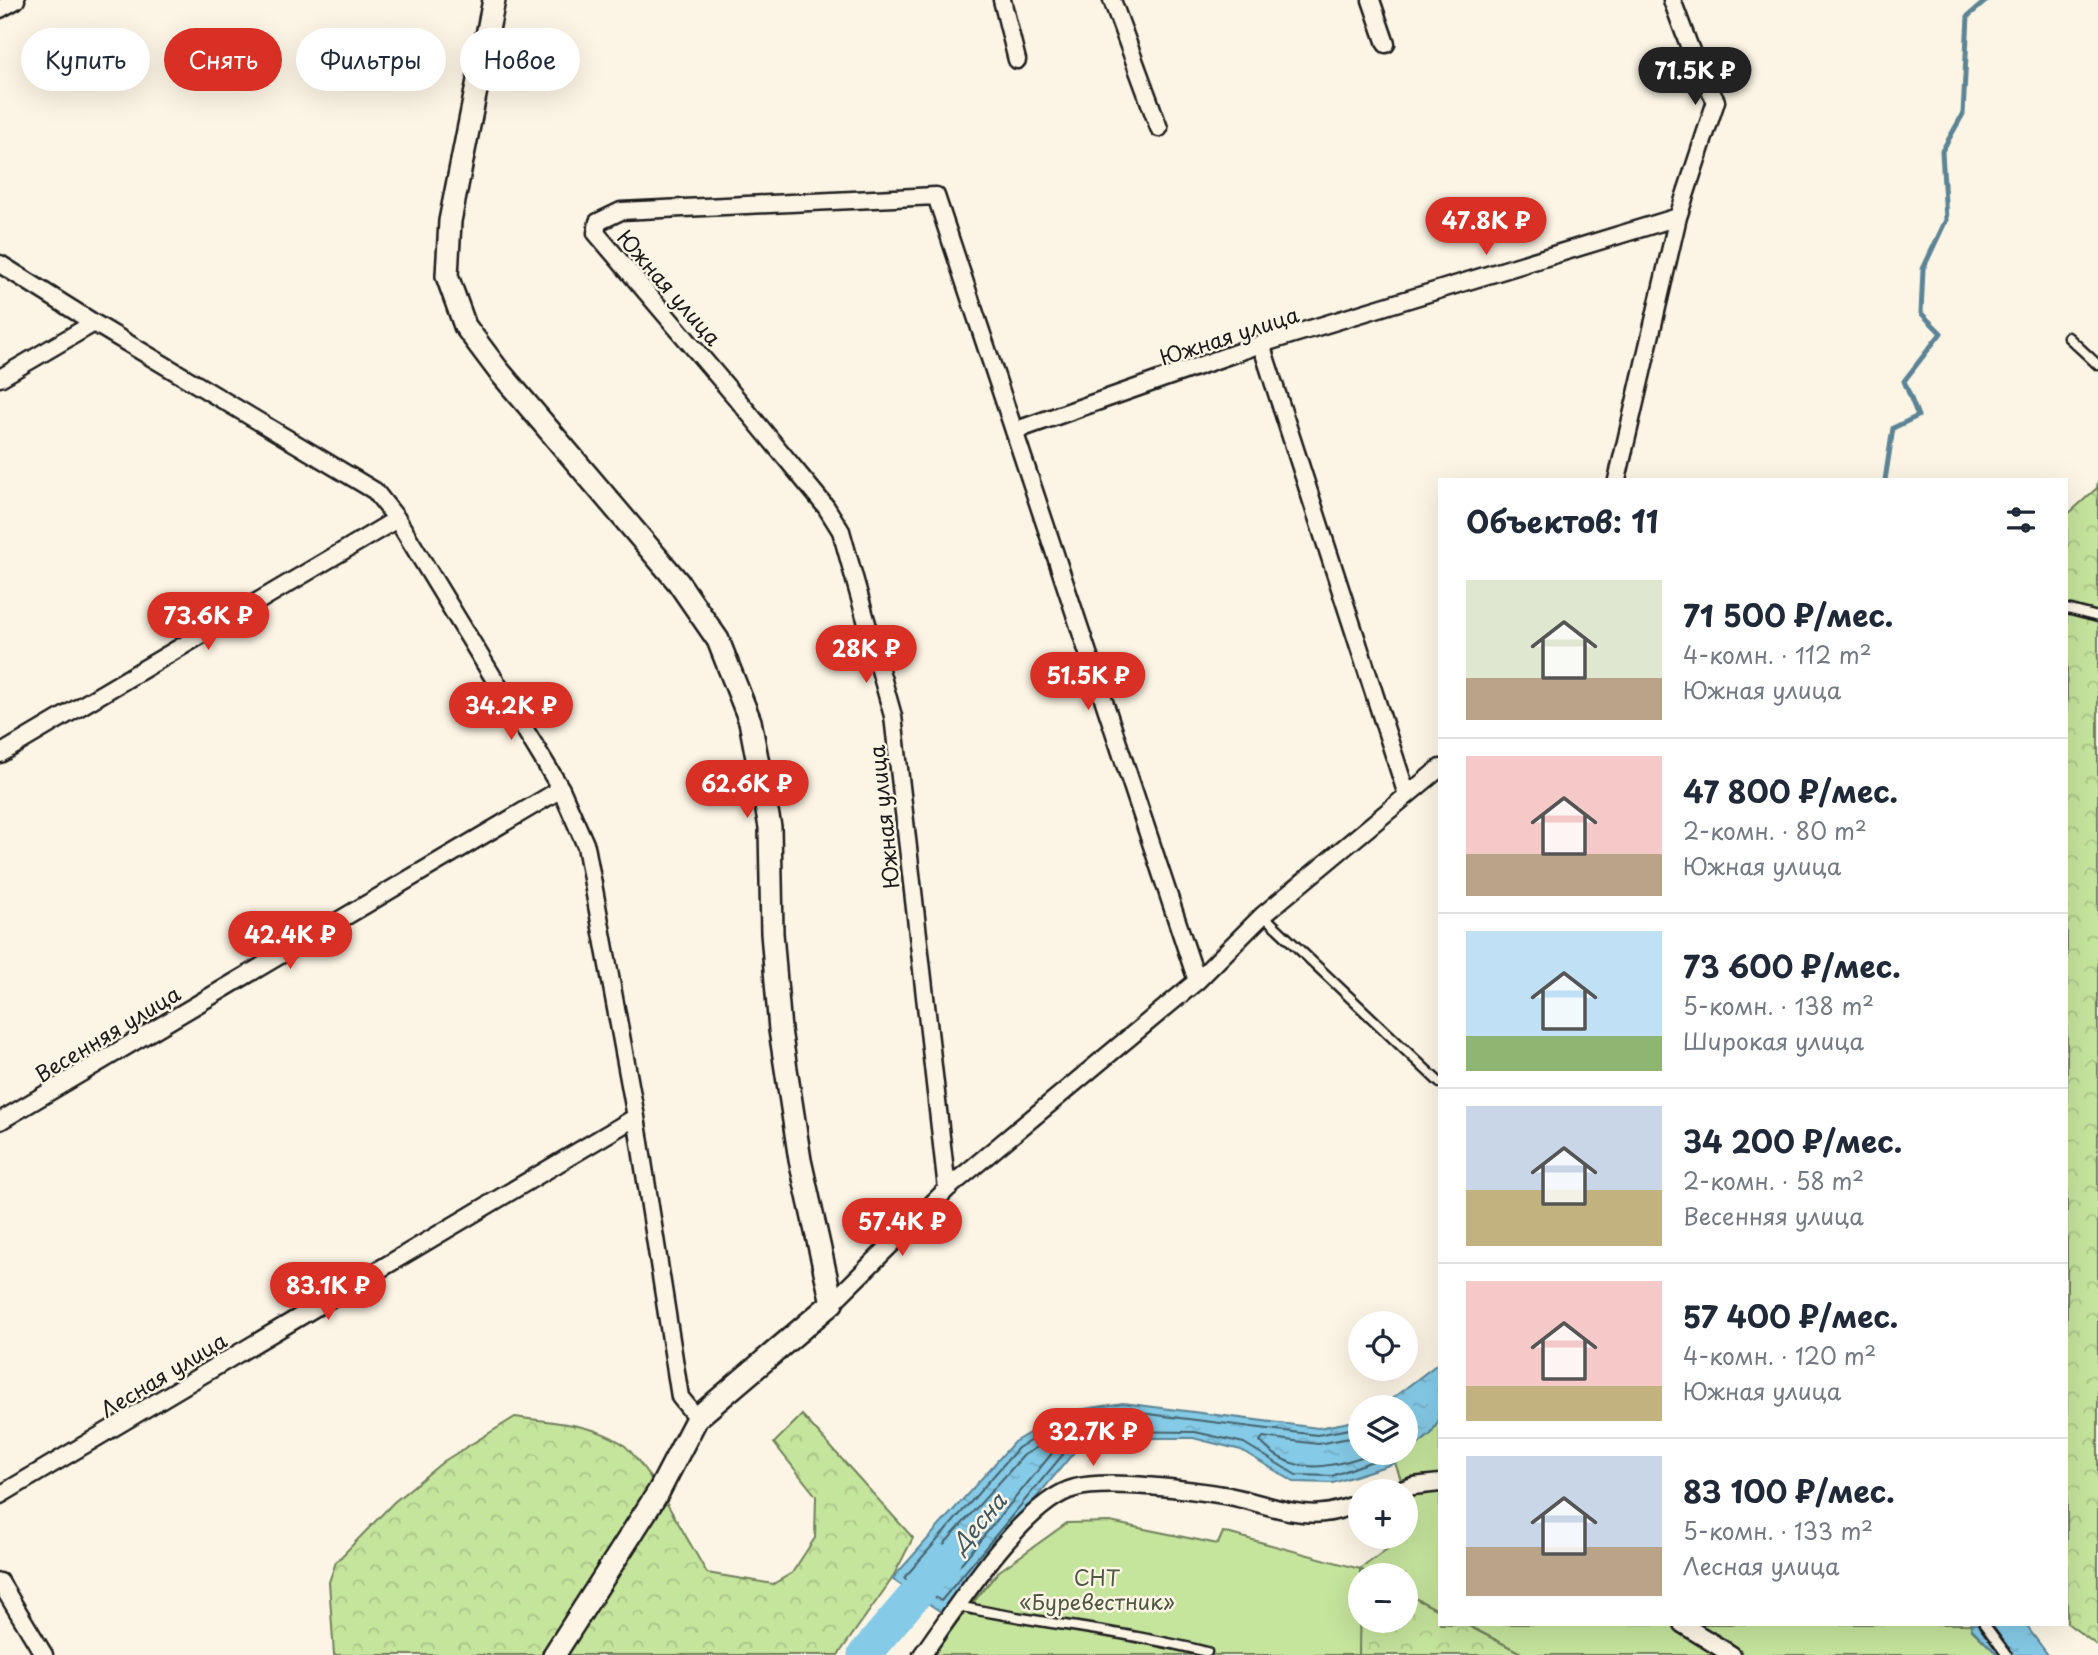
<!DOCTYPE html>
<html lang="ru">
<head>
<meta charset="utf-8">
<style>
	:root { --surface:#fff; --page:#f6f6f7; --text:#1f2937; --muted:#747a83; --line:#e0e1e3; --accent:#d93025 }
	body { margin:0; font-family:"Playpen Sans",sans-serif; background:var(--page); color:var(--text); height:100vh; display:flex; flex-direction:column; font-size:26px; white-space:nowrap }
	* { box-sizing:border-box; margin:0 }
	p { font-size:23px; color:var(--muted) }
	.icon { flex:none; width:38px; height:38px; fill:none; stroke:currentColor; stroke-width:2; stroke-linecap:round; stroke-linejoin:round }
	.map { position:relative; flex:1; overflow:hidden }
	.sheet { position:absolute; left:1438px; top:478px; width:630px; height:1148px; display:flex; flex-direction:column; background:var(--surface); border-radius:0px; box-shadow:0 7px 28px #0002 }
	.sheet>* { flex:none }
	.guide { position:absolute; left:21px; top:28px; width:665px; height:63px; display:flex; gap:14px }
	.fabs { position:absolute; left:1348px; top:1311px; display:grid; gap:14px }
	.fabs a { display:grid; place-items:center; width:70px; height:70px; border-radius:50%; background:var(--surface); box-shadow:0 7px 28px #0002; font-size:35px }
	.price { position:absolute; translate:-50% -60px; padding:0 16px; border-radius:24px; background:var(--accent); color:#fff; font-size:23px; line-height:46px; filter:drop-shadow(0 2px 4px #0008) }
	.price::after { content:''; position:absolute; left:50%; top:42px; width:21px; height:16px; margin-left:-10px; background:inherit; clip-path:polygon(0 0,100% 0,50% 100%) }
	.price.on { background:#222; color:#fff }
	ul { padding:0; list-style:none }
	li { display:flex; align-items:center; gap:21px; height:175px; padding:0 28px }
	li+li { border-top:2px solid var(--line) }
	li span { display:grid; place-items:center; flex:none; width:196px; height:140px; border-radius:0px; color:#555 }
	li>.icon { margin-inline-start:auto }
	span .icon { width:84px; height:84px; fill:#fffc; stroke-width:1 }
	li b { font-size:30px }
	h2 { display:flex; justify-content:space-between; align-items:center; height:84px; padding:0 28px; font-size:30px }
	.chip { padding:0 24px; border-radius:32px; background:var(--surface); box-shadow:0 7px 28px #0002; font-size:24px; line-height:63px }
	.chip.on { background:var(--accent); color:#fff }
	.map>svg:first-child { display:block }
	.forest { fill:url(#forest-crowns); stroke:#70805c; stroke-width:2 }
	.garden { fill:#c5e49c; stroke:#70805c; stroke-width:2 }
	.water { fill:url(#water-ripples); stroke:#5b8495; stroke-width:2 }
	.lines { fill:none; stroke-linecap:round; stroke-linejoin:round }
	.shore { stroke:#46626d; stroke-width:2 }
	.stream { stroke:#5b8495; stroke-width:5 }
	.river { stroke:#85cae6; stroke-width:33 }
	.service-casing { stroke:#1c1c1c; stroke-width:13 }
	.minor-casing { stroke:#1c1c1c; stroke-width:21 }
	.tertiary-casing { stroke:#1c1c1c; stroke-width:26 }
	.service { stroke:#fcf5e5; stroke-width:8 }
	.minor { stroke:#fcf5e5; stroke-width:16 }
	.tertiary { stroke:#fcf5e5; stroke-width:21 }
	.labels { text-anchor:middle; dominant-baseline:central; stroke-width:5; stroke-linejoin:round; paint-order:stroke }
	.street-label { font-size:21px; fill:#1c1c1c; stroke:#fcf5e5 }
	.park-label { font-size:21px; fill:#4f5842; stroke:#fcf5e5 }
	.water-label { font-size:23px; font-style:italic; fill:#415963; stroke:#fcf5e5 }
</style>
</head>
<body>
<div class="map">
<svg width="2098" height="1655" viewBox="0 0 2098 1655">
	<defs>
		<pattern id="forest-crowns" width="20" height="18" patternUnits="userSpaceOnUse" patternTransform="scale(1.75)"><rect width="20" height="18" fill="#c5e49c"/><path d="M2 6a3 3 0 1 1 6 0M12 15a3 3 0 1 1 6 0" fill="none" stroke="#a9c386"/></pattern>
		<pattern id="water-ripples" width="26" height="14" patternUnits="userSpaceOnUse" patternTransform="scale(1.75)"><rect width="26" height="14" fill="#85cae6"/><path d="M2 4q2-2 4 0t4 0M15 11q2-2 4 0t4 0" fill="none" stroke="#72adc5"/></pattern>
	</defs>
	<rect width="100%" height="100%" fill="#fcf5e5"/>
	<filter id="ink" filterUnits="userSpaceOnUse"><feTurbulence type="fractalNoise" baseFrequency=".0143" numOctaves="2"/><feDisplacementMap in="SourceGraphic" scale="14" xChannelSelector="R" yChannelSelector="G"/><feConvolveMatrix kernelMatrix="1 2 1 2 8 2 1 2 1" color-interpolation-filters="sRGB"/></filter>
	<g filter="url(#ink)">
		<path class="forest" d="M 2098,481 L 2098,1646 L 2067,1623 L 2067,515 L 2097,488 Z
			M 802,1415 L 913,1538 L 892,1579 L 838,1655 L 334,1655 L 329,1582 L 336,1562 L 394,1502 L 444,1461 L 515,1417 C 549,1422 590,1423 620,1442 C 643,1456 691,1546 707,1573 L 773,1584 L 792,1573 L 815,1538 L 816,1496 L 774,1443 Z
			M 1359,1569 L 1371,1575 L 1360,1575 L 1360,1620 L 1405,1620 L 1405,1593 L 1440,1611 L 1440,1624 L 1465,1624 L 1525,1655 L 1359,1655 Z"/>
		<path class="garden" d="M 1440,1418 L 1440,1611 L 1405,1593 L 1405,1575 L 1371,1575 L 1360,1569 L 1359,1655 L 930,1655 L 998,1572 L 1067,1523 L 1110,1522 L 1218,1544 L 1223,1532 L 1360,1569 L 1413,1530 L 1405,1491 L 1395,1463 L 1431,1434 Z
			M 1465,1624 L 1971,1624 L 1971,1629 L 1998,1655 L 1525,1655 Z"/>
		<path class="water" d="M 1440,1362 L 1440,1418 L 1431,1434 L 1395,1463 L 1333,1483 L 1294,1482 L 1241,1450 L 1193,1438 L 1107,1438 L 1075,1451 L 941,1612 L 892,1579 L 1014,1442 L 1065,1412 L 1123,1403 L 1318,1428 L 1360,1420 L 1360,1452 L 1405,1452 L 1405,1407 L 1381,1407 Z
			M 1971,1624 L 2025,1624 L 2048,1655 L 1998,1655 L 1971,1628 Z"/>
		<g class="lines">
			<path class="shore" d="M 1360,1427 L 1317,1435 L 1124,1411 L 1067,1419 L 1018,1448 L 904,1578 L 941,1601 L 1070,1446 L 1105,1431 L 1195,1432 L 1244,1443 L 1296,1475 L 1332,1476 L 1397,1452
				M 1070,1428 L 1076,1428 L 1077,1432 L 1063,1440 L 940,1589 L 918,1578 L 918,1573 L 1024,1455 Z
				M 1360,1436 L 1318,1444 L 1263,1437 L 1260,1441 C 1294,1480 1335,1466 1377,1452"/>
			<path class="stream" d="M 1885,480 L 1893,428 L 1918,416 L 1904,381 L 1941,333 L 1921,313 L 1923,269 L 1946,220 L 1942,151 L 1963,114 L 1968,16 L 1987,0"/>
			<path class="river" d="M 864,1655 L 944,1561"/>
			<g class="service-casing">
				<path id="service" d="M 2068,337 L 2098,365
					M 2067,609 L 2098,617
					M 1263,915 L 1440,1083
					M 958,1606 C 1041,1624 1125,1631 1207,1652
					M 1984,1624 L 2007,1655"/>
			</g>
			<g class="minor-casing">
				<path id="minor" d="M 1002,0 L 1017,60
					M 1112,0 L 1159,128
					M 1371,0 L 1386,44
					M 1672,0 L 1697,67 L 1716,101 L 1678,217
					M 0,9 L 16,0
					M 0,264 L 94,323 L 375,491 L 397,519 L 561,789 L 586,846 L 636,1117 L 680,1397 L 697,1418
					M 1261,344 L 1407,795
					M 0,378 L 94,323
					M 1014,431 L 1261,344 L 1678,217 L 1617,480
					M 0,754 L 397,519
					M 1197,981 L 936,196 L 621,211 L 598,222 L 596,233 L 738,400 L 826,507 L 841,531 L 893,716 L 947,1189 L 1197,981 L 1263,915 L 1440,768
					M 0,1121 L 561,789
					M 832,1303 L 947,1189
					M 1398,1491 L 1413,1486 L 1440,1483
					M 0,1495 L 636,1117
					M 0,1582 L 44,1655
					M 1682,1624 L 1732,1655
					M 922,1655 C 954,1611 1023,1501 1075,1488 C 1107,1479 1195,1490 1229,1496 C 1259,1502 1293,1517 1324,1513 C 1336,1512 1348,1507 1360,1503"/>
			</g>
			<g class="tertiary-casing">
				<path id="tertiary" d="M 494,0 L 450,221 L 447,276 L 465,326 L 498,370 L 678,582 L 718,640 L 750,721 L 770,827 L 772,933 L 780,1030 L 800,1160 L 832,1303 L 697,1418 L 659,1491 L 554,1655"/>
			</g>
			<use href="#service" class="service"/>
			<use href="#minor" class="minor"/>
			<use href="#tertiary" class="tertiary"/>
		</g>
	</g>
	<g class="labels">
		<g class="street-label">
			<text transform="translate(670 287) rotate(49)">Южная улица</text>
			<text transform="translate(1229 335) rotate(-18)">Южная улица</text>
			<text transform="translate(883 817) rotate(-96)">Южная улица</text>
			<text transform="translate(107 1033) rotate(-31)">Весенняя улица</text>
			<text transform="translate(163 1374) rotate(-31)">Лесная улица</text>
		</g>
		<g class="park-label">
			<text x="1097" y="1577">СНТ<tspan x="1097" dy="24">«Буревестник»</tspan></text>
		</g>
		<g class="water-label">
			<text transform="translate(978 1522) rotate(-49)">Десна</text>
		</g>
	</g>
</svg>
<div class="fabs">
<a><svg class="icon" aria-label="locate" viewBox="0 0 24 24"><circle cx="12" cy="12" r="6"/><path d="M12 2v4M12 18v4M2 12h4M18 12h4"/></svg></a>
<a><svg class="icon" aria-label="layers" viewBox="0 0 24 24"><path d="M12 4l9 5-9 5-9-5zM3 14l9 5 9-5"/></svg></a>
<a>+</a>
<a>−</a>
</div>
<b class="price on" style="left:1695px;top:107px">71.5K ₽</b>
<b class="price" style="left:1486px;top:257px">47.8K ₽</b>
<b class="price" style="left:208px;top:652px">73.6K ₽</b>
<b class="price" style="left:866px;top:685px">28K ₽</b>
<b class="price" style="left:1088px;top:712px">51.5K ₽</b>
<b class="price" style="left:511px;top:742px">34.2K ₽</b>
<b class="price" style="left:747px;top:820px">62.6K ₽</b>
<b class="price" style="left:290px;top:971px">42.4K ₽</b>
<b class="price" style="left:902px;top:1258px">57.4K ₽</b>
<b class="price" style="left:328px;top:1322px">83.1K ₽</b>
<b class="price" style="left:1093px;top:1468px">32.7K ₽</b>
<div class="guide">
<a class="chip">Купить</a>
<a class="chip on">Снять</a>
<a class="chip">Фильтры</a>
<a class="chip">Новое</a>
</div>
<section class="sheet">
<h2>Объектов: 11<svg class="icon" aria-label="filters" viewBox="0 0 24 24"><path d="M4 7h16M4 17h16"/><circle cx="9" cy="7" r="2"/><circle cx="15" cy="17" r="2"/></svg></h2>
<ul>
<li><span style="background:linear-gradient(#dfe7d0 70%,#b9a48a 0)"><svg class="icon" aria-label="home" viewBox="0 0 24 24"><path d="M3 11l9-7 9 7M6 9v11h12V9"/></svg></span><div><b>71 500 ₽/мес.</b><p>4-комн. · 112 m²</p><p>Южная улица</p></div></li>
<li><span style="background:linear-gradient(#f6c9c9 70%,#b9a48a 0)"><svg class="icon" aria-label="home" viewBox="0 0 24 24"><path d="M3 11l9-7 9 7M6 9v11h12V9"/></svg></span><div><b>47 800 ₽/мес.</b><p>2-комн. · 80 m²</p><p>Южная улица</p></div></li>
<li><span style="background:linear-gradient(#bfe0f5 75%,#8fb573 0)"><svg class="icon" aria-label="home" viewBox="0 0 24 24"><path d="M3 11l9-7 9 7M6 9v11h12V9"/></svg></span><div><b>73 600 ₽/мес.</b><p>5-комн. · 138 m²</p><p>Широкая улица</p></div></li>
<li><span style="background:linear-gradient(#c9d6e8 60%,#c2b280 0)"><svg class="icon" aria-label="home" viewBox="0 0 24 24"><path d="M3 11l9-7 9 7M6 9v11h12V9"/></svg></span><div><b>34 200 ₽/мес.</b><p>2-комн. · 58 m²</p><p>Весенняя улица</p></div></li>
<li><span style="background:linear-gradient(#f6c9c9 75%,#c2b280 0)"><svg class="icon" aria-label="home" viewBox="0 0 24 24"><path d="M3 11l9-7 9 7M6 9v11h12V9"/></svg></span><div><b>57 400 ₽/мес.</b><p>4-комн. · 120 m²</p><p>Южная улица</p></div></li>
<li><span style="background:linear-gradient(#c9d6e8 65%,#b9a48a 0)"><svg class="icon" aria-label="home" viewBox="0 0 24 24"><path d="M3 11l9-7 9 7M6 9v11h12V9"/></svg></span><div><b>83 100 ₽/мес.</b><p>5-комн. · 133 m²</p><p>Лесная улица</p></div></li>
</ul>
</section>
</div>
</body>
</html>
